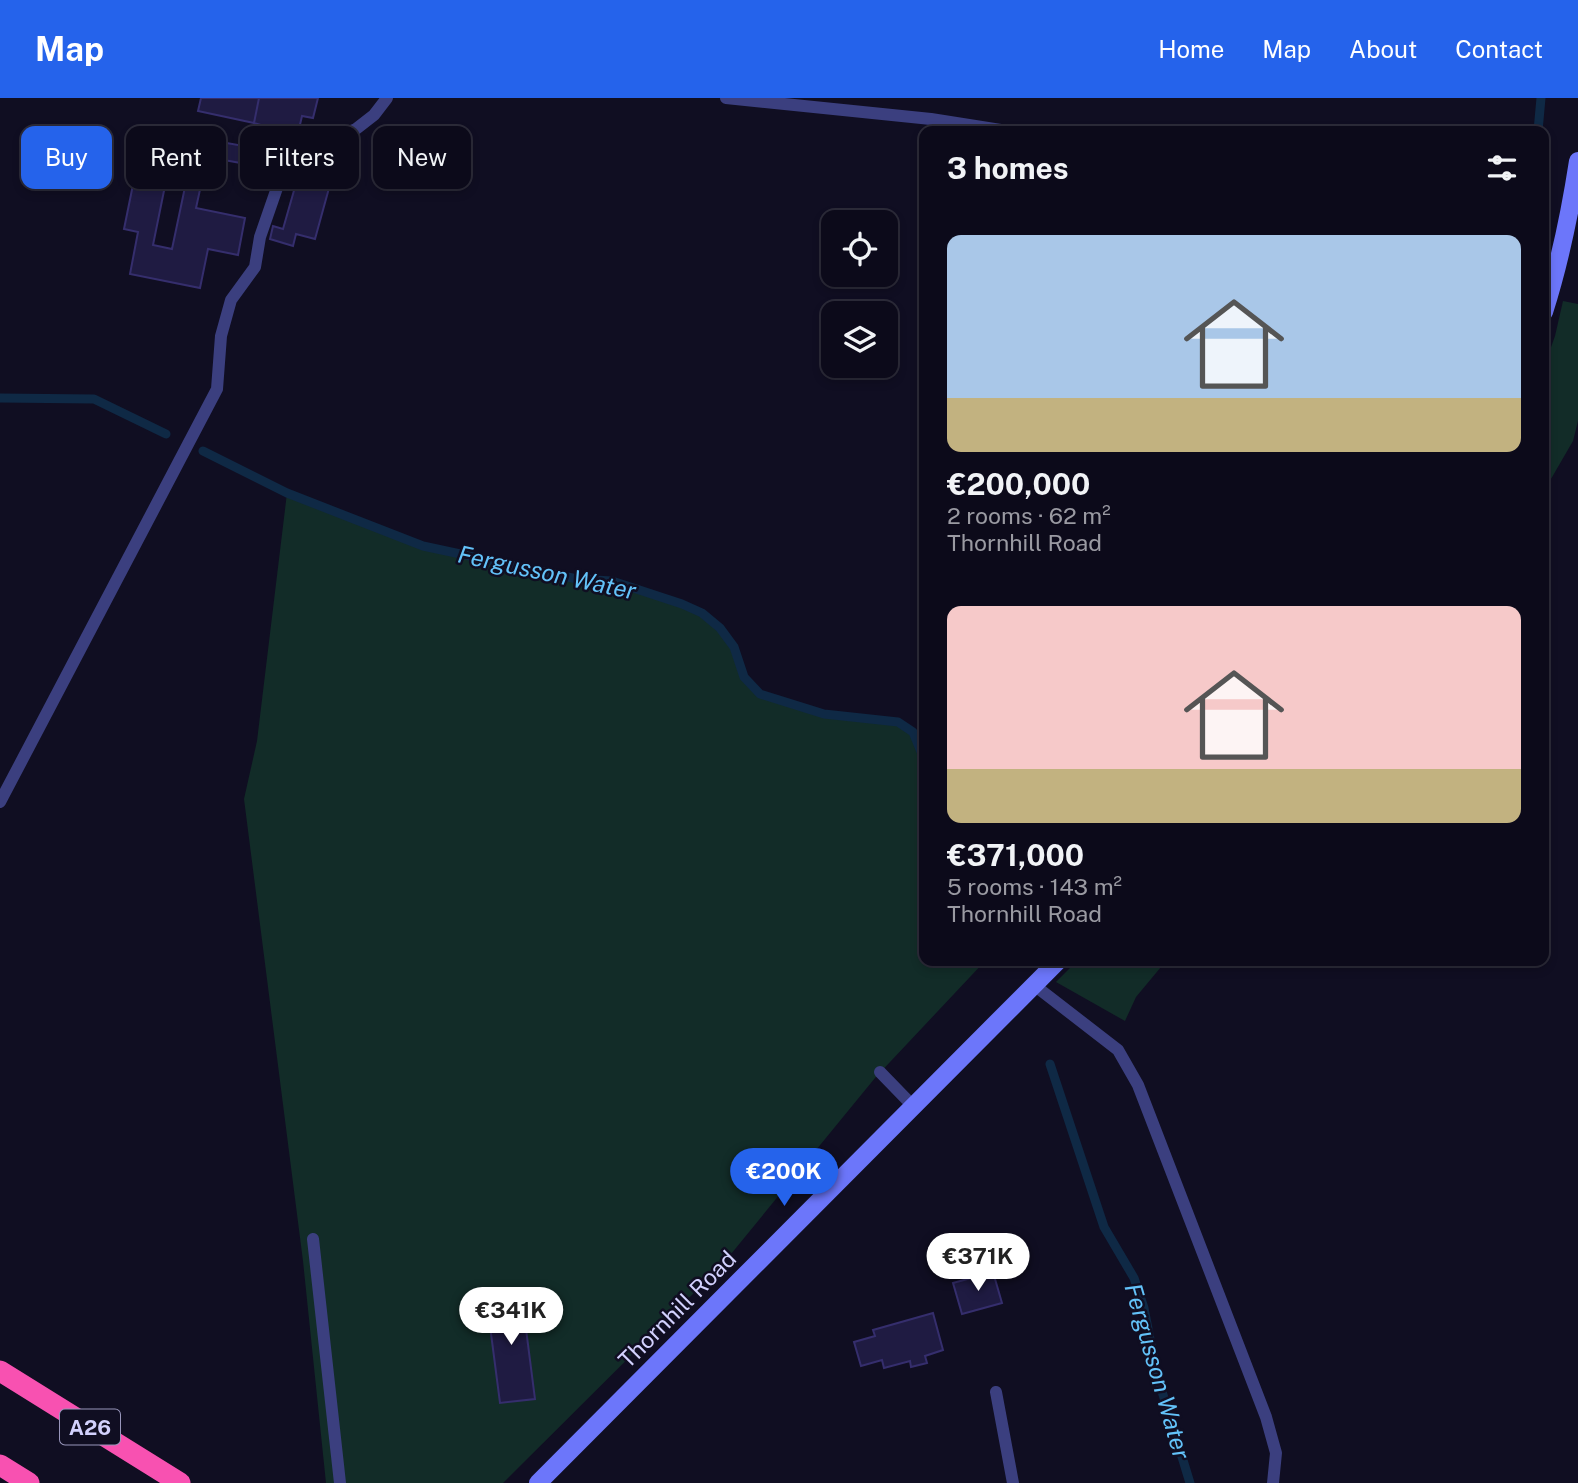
<!DOCTYPE html>
<html lang="en">
<head>
<meta charset="utf-8">
<style>
	:root { --surface:#0c0a1a; --page:#1a1827; --text:#f1f3f6; --muted:#9a9aa2; --line:#2c2b39; --accent:#2563eb }
	body { margin:0; font-family:"Public Sans",sans-serif; background:var(--page); color:var(--text); height:100vh; display:flex; flex-direction:column; font-size:26px; white-space:nowrap }
	* { box-sizing:border-box; margin:0 }
	p { font-size:23px; color:var(--muted) }
	.icon { flex:none; width:38px; height:38px; fill:none; stroke:currentColor; stroke-width:2; stroke-linecap:round; stroke-linejoin:round }
	.map { position:relative; flex:1; overflow:hidden }
	.panel { position:absolute; left:919px; top:28px; width:630px; height:840px; display:flex; flex-direction:column; background:var(--surface); border-radius:14px; box-shadow:0 4px 10px #0003,0 0 0 2px var(--line) }
	.panel>* { flex:none }
	.guide { position:absolute; left:21px; top:28px; width:665px; height:63px; display:flex; gap:14px }
	.controls { position:absolute; left:821px; top:112px; display:grid; gap:14px }
	.controls a { display:grid; place-items:center; width:77px; height:77px; border-radius:14px; background:var(--surface); box-shadow:0 4px 10px #0003,0 0 0 2px var(--line); font-size:35px }
	.price { position:absolute; translate:-50% -60px; padding:0 16px; border-radius:24px; background:#fff; color:#222; font-size:23px; line-height:46px; filter:drop-shadow(0 2px 4px #0008) }
	.price::after { content:''; position:absolute; left:50%; top:42px; width:21px; height:16px; margin-left:-10px; background:inherit; clip-path:polygon(0 0,100% 0,50% 100%) }
	.price.active { background:var(--accent); color:#fff }
	ul { padding:0; list-style:none }
	li { display:grid; align-content:center; gap:14px; height:371px; padding:0 28px }
	li span { display:grid; place-items:center; height:217px; border-radius:14px; color:#555 }
	li>.icon { margin-inline-start:auto }
	span .icon { width:126px; height:126px; fill:#fffc; stroke-width:1 }
	li b { font-size:30px }
	h2 { display:flex; justify-content:space-between; align-items:center; height:84px; padding:0 28px; font-size:30px }
	.tag { padding:0 24px; border-radius:14px; background:var(--surface); box-shadow:0 4px 10px #0003,0 0 0 2px var(--line); font-size:24px; line-height:63px }
	.tag.active { background:var(--accent); color:#fff }
	header { display:flex; align-items:center; gap:42px; box-sizing:border-box; height:98px; padding:0 35px; background:var(--accent); color:#fff }
	header strong { font-size:33px }
	nav { display:flex; gap:38px; margin-inline-start:auto; font-size:24px }
	.map>svg:first-child { display:block }
	.green { fill:#122c28 }
	.lines { fill:none; stroke-linecap:round; stroke-linejoin:round }
	.stream { stroke:#0f2945; stroke-width:9 }
	.building { fill:#1f1b42; stroke:#352e6d; stroke-width:2 }
	.lane { stroke:#3b3f7f; stroke-width:12 }
	.secondary { stroke:#6c76fa; stroke-width:18 }
	.highway { stroke:#f851b1; stroke-width:21 }
	.labels { text-anchor:middle; dominant-baseline:central; stroke-width:5; stroke-linejoin:round; paint-order:stroke }
	.shield { fill:#100e22; stroke:#9896bb; stroke-width:2 }
	.shield-label { font-size:21px; font-weight:bold; fill:#d2d1fd }
	.street-label { font-size:23px; fill:#d2d1fd; stroke:#100e22 }
	.water-label { font-size:24px; font-style:italic; fill:#63c2f9; stroke:#100e22 }
</style>
</head>
<body>
<header>
<strong>Map</strong>
<nav><a>Home</a><a>Map</a><a>About</a><a>Contact</a></nav>
</header>
<div class="map">
<svg width="1578" height="1385" viewBox="0 0 1578 1385">
	<rect width="100%" height="100%" fill="#100e22"/>
	<path class="green" d="M 1563,203 L 1578,206 L 1578,323 L 1573,343 L 1544,393 L 1544,269 L 1555,238 Z
		M 287,395 L 423,448 L 577,480 L 612,483 L 682,506 L 720,530 L 734,549 L 744,579 L 757,595 L 824,616 L 899,624 L 913,634 L 924,661 L 924,863 L 985,863 L 875,980 L 722,1167 L 503,1385 L 326,1385 L 303,1163 L 244,701 L 257,643 Z
		M 1077,863 L 1166,863 L 1136,899 L 1125,923 L 1056,884 Z"/>
	<g class="lines">
		<path class="stream" d="M 1538,33 L 1541,0
			M 0,300 L 94,301 L 166,336
			M 203,353 L 287,395 L 423,448 L 577,481 L 612,483 L 682,506 L 702,515 L 720,530 L 734,549 L 744,579 L 760,596 L 824,616 L 898,624 L 913,634 L 924,661
			M 1050,966 L 1104,1129 L 1134,1180 L 1144,1210 L 1157,1277 L 1190,1385"/>
	</g>
	<path class="building" d="M 201,0 L 259,0 L 254,25 L 198,13 Z
		M 259,0 L 318,0 L 313,20 L 302,18 L 296,44 L 262,37 L 264,28 L 254,25 Z
		M 221,44 L 255,50 L 252,67 L 218,61 Z
		M 321,61 L 319,68 L 334,72 L 315,141 L 296,136 L 293,148 L 270,141 L 273,128 L 283,131 L 301,68 Z
		M 137,67 L 168,73 L 153,147 L 172,151 L 189,70 L 201,87 L 196,110 L 245,120 L 238,157 L 208,151 L 200,190 L 130,176 L 138,134 L 124,131 Z
		M 993,1174 L 1002,1205 L 962,1216 L 953,1185 Z
		M 521,1192 L 535,1301 L 500,1305 L 486,1197 Z
		M 933,1215 L 943,1252 L 925,1258 L 927,1265 L 911,1269 L 910,1263 L 884,1270 L 882,1262 L 861,1268 L 854,1244 L 875,1238 L 873,1232 Z"/>
	<g class="lines">
		<path class="lane" d="M 726,0 L 931,21 L 1007,33
			M 1544,166 L 1558,170
			M 0,704 L 217,291 L 221,238 L 231,202 L 255,169 L 260,139 L 278,87 L 293,66 L 312,48 L 356,31 L 374,17 L 387,0
			M 1034,887 L 1118,952 L 1138,987 L 1266,1319 L 1276,1355 L 1273,1385
			M 880,974 L 913,1008
			M 313,1141 L 340,1385
			M 996,1294 L 1013,1385"/>
		<path class="secondary" d="M 1544,214 C 1560,164 1570,115 1578,63
			M 538,1385 L 1058,863"/>
		<path class="highway" d="M 0,1273 L 180,1385
			M 0,1367 L 29,1385"/>
	</g>
	<g class="labels">
		<rect class="shield" x="60" y="1311.5" width="60" height="35" rx="5"/>
		<g class="shield-label">
			<text x="90" y="1329">A26</text>
		</g>
		<g class="street-label">
			<text transform="translate(677 1211) rotate(-45)">Thornhill Road</text>
		</g>
		<g class="water-label">
			<text transform="translate(547 474) rotate(12)">Fergusson Water</text>
			<text transform="translate(1158 1273) rotate(74)">Fergusson Water</text>
		</g>
	</g>
</svg>
<div class="controls">
<a><svg class="icon" aria-label="locate" viewBox="0 0 24 24"><circle cx="12" cy="12" r="6"/><path d="M12 2v4M12 18v4M2 12h4M18 12h4"/></svg></a>
<a><svg class="icon" aria-label="layers" viewBox="0 0 24 24"><path d="M12 4l9 5-9 5-9-5zM3 14l9 5 9-5"/></svg></a>
</div>
<b class="price active" style="left:784px;top:1110px">€200K</b>
<b class="price" style="left:978px;top:1195px">€371K</b>
<b class="price" style="left:511px;top:1249px">€341K</b>
<div class="guide">
<a class="tag active">Buy</a>
<a class="tag">Rent</a>
<a class="tag">Filters</a>
<a class="tag">New</a>
</div>
<section class="panel">
<h2>3 homes<svg class="icon" aria-label="filters" viewBox="0 0 24 24"><path d="M4 7h16M4 17h16"/><circle cx="9" cy="7" r="2"/><circle cx="15" cy="17" r="2"/></svg></h2>
<ul>
<li><span style="background:linear-gradient(#a9c7e8 75%,#c2b280 0)"><svg class="icon" aria-label="home" viewBox="0 0 24 24"><path d="M3 11l9-7 9 7M6 9v11h12V9"/></svg></span><div><b>€200,000</b><p>2 rooms · 62 m²</p><p>Thornhill Road</p></div></li>
<li><span style="background:linear-gradient(#f6c9c9 75%,#c2b280 0)"><svg class="icon" aria-label="home" viewBox="0 0 24 24"><path d="M3 11l9-7 9 7M6 9v11h12V9"/></svg></span><div><b>€371,000</b><p>5 rooms · 143 m²</p><p>Thornhill Road</p></div></li>
</ul>
</section>
</div>
</body>
</html>
